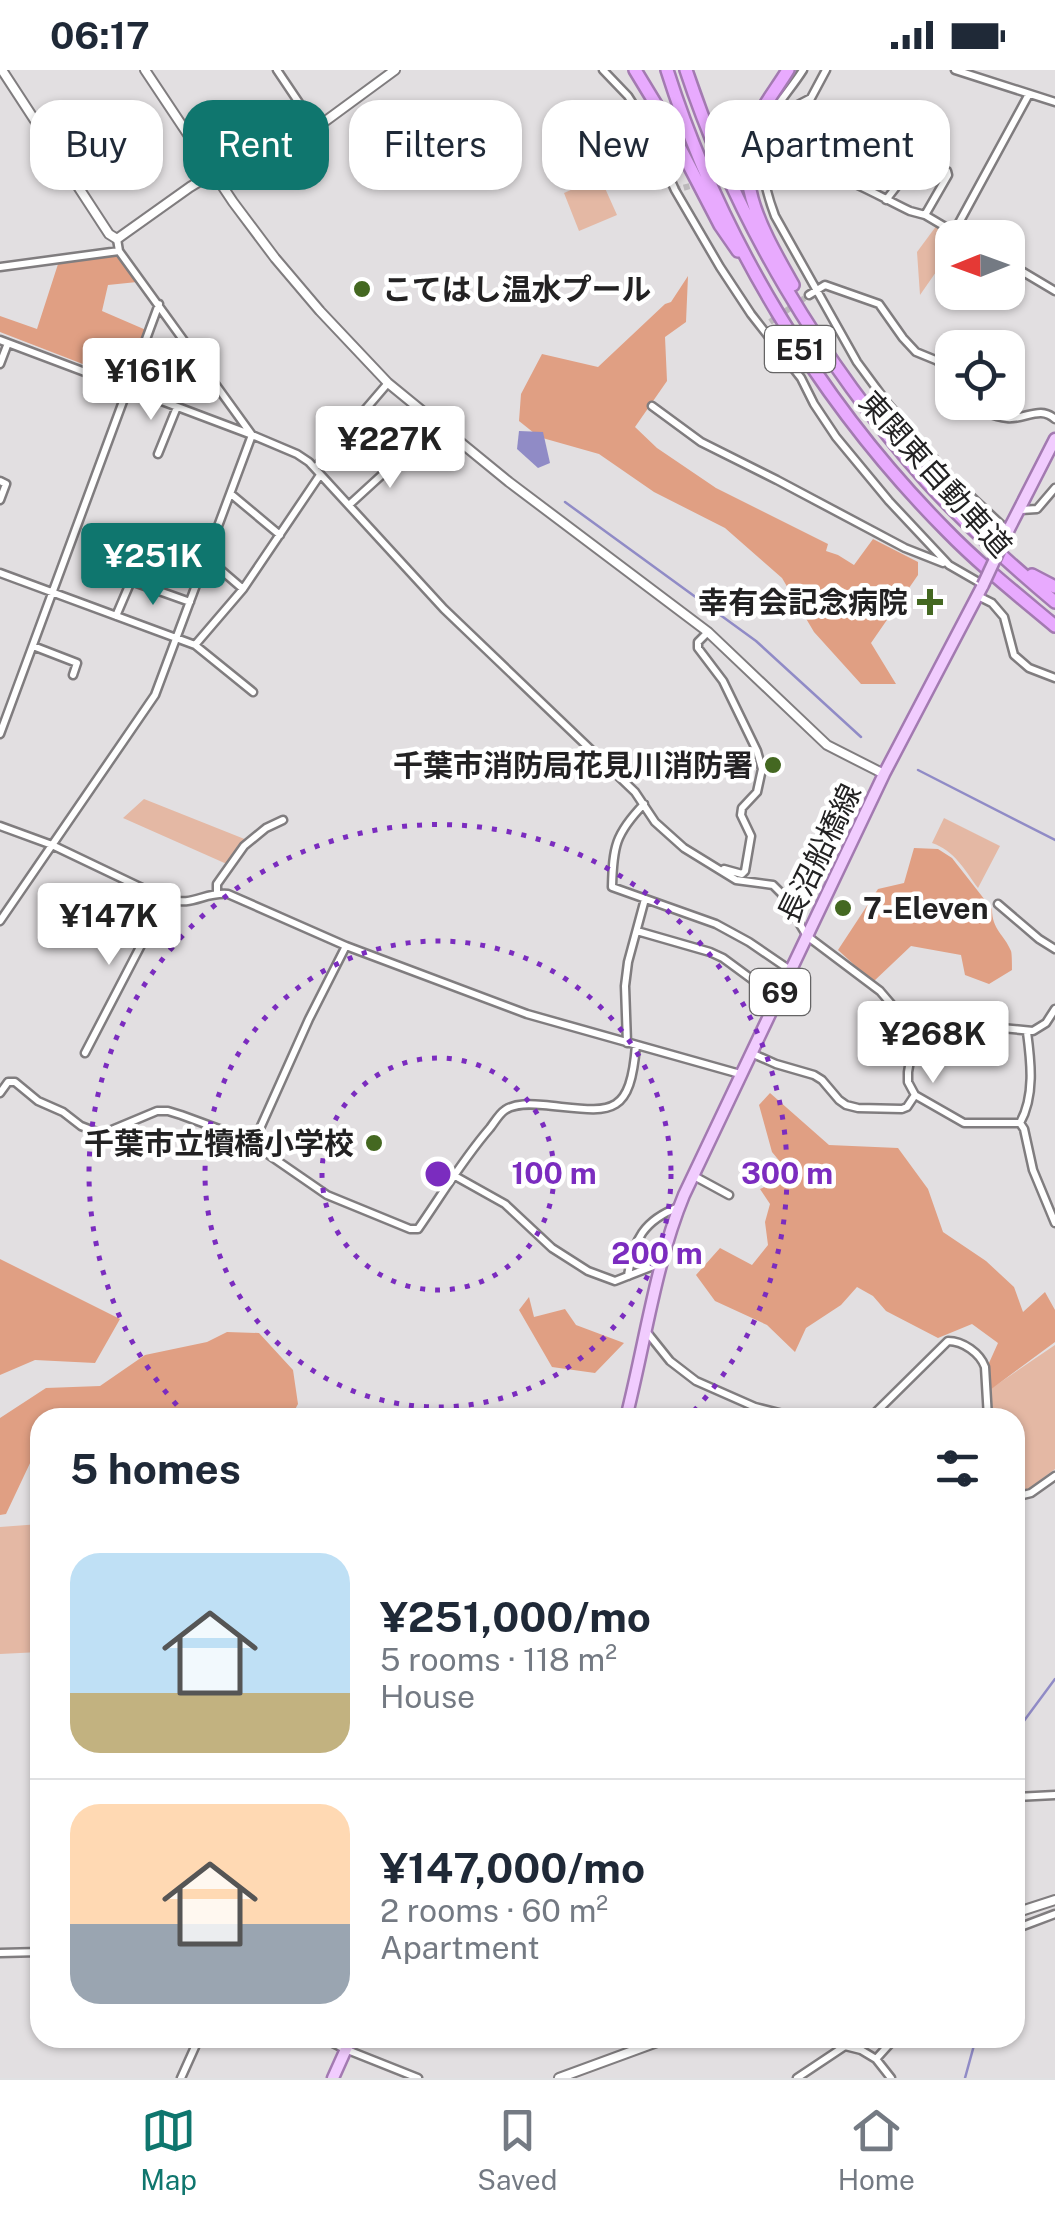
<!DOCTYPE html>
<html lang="en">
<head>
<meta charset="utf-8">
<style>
	:root { --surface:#fff; --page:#f6f6f7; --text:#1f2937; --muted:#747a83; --line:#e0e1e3; --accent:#0f766e }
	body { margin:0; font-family:"Public Sans","Noto Sans JP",sans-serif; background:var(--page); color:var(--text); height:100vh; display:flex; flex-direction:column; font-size:38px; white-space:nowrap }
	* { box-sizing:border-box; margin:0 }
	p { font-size:32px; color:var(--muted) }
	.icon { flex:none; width:55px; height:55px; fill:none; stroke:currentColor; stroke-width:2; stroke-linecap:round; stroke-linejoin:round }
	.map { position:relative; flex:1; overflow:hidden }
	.panel { position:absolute; left:30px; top:1338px; width:995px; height:640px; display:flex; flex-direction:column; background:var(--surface); border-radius:30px; box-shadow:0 2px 8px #0004 }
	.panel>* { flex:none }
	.guide { position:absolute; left:30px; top:30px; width:995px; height:90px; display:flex; gap:20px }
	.needle { width:65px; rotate:269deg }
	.fabs { position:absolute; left:935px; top:150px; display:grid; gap:20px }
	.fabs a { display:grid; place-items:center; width:90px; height:90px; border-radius:20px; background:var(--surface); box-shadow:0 2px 8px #0004; font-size:50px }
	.price { position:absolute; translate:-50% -85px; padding:0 22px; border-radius:10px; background:#fff; color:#222; font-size:32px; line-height:65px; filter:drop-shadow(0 2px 5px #0008) }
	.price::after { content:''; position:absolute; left:50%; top:60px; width:30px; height:22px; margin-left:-15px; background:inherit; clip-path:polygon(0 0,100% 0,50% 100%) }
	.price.active { background:var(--accent); color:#fff }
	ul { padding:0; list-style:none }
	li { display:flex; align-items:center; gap:30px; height:250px; padding:0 40px }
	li+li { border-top:2px solid var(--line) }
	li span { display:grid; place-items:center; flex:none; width:280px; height:200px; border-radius:30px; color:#555 }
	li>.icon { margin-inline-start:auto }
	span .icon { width:120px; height:120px; fill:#fffc; stroke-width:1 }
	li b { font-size:42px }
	h2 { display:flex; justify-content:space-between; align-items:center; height:120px; padding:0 40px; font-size:42px }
	.tag { padding:0 35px; border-radius:30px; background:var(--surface); box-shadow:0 2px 8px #0004; font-size:35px; line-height:90px }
	.tag.active { background:var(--accent); color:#fff }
	.status { display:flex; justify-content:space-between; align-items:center; height:70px; padding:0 50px; background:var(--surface); direction:ltr }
	.status svg { height:28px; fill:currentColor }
	.dock { display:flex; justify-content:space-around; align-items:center; height:140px; border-top:2px solid var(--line); background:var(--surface); font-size:28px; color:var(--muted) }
	.dock a { display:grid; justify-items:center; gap:5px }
	.dock .active { color:var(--accent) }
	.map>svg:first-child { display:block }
	.green { fill:#e4b8a4 }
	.forest { fill:#e09f83 }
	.water { fill:#908bc6 }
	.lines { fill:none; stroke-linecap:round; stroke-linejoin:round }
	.stream { stroke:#908bc6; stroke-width:2.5 }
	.minor-tunnel { stroke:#bcb9bb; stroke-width:6; stroke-dasharray:6 3; stroke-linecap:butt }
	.minor-casing { stroke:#807d7f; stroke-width:11 }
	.tertiary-casing { stroke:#807d7f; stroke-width:12 }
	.primary-casing { stroke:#a37ab1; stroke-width:15 }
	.motorway-casing { stroke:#a37ab1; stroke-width:16 }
	.minor { stroke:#fff; stroke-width:6 }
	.tertiary { stroke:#fff; stroke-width:8 }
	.primary { stroke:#f1ccfe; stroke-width:10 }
	.motorway { stroke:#e8aafe; stroke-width:11 }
	.primary-bridge-casing { stroke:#a37ab1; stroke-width:15; stroke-linecap:butt }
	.primary-bridge { stroke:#f1ccfe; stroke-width:10 }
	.ring { fill:none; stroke:#7b2cbf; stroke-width:5; stroke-dasharray:5 10 }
	.poi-dot { fill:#446821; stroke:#fff; stroke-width:4 }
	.labels { text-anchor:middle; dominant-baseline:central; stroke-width:9; stroke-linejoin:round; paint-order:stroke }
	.shield { fill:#fff; stroke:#656465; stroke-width:2.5 }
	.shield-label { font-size:28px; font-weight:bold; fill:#232223 }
	.poi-label { font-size:30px; font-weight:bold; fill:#232223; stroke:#fff; text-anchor:end }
	.street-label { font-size:30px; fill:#232223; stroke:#fff }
	.centre { fill:#7b2cbf; stroke:#fff; stroke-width:5 }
	.ring-label { font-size:30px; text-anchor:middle; font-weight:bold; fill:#7b2cbf; stroke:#fff; stroke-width:9; stroke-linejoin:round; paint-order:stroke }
</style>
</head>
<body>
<div class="status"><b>06:17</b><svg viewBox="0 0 49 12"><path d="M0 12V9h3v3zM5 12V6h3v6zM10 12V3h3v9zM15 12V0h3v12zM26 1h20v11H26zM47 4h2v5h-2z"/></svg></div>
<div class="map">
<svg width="1055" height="2008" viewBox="0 0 1055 2008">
	<rect width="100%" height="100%" fill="#e2dfe1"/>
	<path class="green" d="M 600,107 L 617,145 L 579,161 L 564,123 Z
		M 937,155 L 957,167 L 952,168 L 952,179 L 920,225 L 917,182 Z
		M 144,729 L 247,770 L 229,795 L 123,748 Z
		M 944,748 L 1000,776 L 978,818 C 964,799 955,781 932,773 Z
		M 1055,1275 L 1055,1399 L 1026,1421 L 1015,1423 L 1015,1348 L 991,1347 L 989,1320 Z
		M 40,1454 L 40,1582 L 0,1584 L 0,1457 Z"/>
	<path class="forest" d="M 116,185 L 137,212 L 108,215 L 102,241 L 146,260 L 129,307 L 119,308 L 0,262 L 0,246 L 37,259 L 59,191 Z
		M 688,206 L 686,252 L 665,267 L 667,311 L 635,357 L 657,378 L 716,418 L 828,474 L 826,481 L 838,485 L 854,495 L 873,469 L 918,492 L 918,505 L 871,573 L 896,614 L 861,614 L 814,562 L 782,508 L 725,458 L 654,422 L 599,384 L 539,367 L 519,351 L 521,324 L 542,284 L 598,297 L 665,234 L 671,232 Z
		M 914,778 L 938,779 L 952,788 L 992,839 C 992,860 1004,864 1011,881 C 1012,883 1012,898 1012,900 L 989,914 L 965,905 L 961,885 L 911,876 L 873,912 L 838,880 L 878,819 L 904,813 Z
		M 770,1023 L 829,1075 L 898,1078 L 928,1119 L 943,1162 L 986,1191 L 1014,1217 L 1023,1242 L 1045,1222 L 1055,1240 L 1055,1272 L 990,1320 L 989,1293 L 998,1273 L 972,1254 L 938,1268 L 886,1241 L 873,1226 L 857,1217 L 841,1235 L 806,1258 L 795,1282 L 767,1255 L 715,1231 L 696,1205 L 720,1178 L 752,1195 L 768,1175 L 765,1152 L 770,1134 L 760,1119 L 791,1105 L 772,1082 L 759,1035 Z
		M 0,1189 L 120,1249 L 95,1293 L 35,1290 L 0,1305 Z
		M 529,1227 L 534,1247 L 565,1239 L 576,1255 L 624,1273 L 595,1303 L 552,1297 L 519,1240 Z
		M 227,1262 L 259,1263 L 293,1300 L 298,1334 L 291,1347 L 40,1348 L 40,1372 L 6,1444 L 0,1445 L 0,1348 L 46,1318 L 100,1316 L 145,1285 L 207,1272 Z"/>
	<path class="water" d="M 519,361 L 543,362 L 550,393 L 538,398 L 517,379 Z"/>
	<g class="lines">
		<path class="stream" d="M 565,432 L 756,571 L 861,667
			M 918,700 L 1055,770
			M 1015,1663 L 1055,1609
			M 965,2008 L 976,1968"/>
		<path class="minor-tunnel" d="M 710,110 L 762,95
			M 675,120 L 698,114
			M 770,252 L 809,225"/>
		<g class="minor-casing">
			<path id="minor" d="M 277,0 L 316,58
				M 603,0 L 628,26 L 647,56 L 675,120 L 720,197 L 751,244 L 801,308 L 814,334 L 836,367 L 889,431 L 949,495 L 982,514
				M 803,0 C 793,16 780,30 771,46 C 755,79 763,114 775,146 L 857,292 L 888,334 L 948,405 L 1008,461
				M 955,0 L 1055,32
				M 770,49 L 781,53 L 790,39 L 811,28 L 826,0
				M 762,95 C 815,86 864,119 910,141 L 925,145 L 964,168
				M 886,130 L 917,90 L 947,101 L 948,105 L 925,145
				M 954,162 L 1029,24
				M 117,169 L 119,181 L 252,365 L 297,384 L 309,392 L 444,539 L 635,722 L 655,752 L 684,778 L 736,810 L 773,815 L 781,823 L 807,866 L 880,921 L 915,962 L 908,1002 L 908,1012 L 915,1025 L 964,1053 L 1020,1053 L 1024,1059 L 1033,1100 L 1055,1153
				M 1008,193 L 1055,221
				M 0,197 L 119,181
				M 809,225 L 825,215 L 879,234 L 903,268 L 916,282 L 938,291 L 952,312
				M 0,270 L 252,365 L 155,625 L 0,851
				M 0,294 L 8,273
				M 968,332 C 978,339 994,347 1007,348 C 1025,350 1040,335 1055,349
				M 652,336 L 701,372 L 777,410 L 905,478 L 943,493
				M 158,384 L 177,337
				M 315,398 L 388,313
				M 0,411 L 6,414 L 0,430
				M 231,424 L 280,465
				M 349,435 L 408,381
				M 1021,440 L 1037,439 L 1055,418
				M 207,488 L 243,519
				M 0,503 L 195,575 L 253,622
				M 978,526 L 992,533 L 1004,547 L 1014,585 L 1029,598 L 1055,608
				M 116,546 L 131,511 L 190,532
				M 708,562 L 698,572 L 698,578 L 723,611 L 757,681 L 762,699 L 757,722 L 742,738 L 741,745 L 751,766 L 745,801 L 742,804 L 724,799
				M 195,575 L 243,519 L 320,405
				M 33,576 L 77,593 L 73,605
				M 0,664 L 159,234
				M 644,734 C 615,764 613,777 612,817 L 716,854 L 749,872 L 790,900
				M 0,756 L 52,775 L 165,829 C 195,837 202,822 228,824 L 346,876 L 527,944 L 740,1004
				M 217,823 L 217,814 L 244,776 L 266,758 L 283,750
				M 998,834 L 1039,869 L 1055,879
				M 637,861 L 710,882 L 723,888 L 776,927
				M 915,962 L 932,964 L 991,957 L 1033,961 L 1046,953 L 1055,939
				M 627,973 L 625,916 L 628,892 L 645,829
				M 85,983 L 165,829
				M 751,983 L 776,994 L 814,1005 L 822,1010 L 839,1030 L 846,1035 L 858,1038 L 902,1039 L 907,1037 L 915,1025
				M 0,1023 L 8,1012 L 15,1012 L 38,1031 L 63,1042 L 81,1056 L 102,1064 L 157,1041 L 168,1041 L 181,1045 L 230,1063 L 253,1074 L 327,1125 L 410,1159 L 418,1159 C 441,1126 463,1089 490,1058 C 494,1053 499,1044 505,1040 C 515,1033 531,1034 543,1035 C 608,1041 630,1052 636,975
				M 1020,1053 C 1035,1026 1031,992 1027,962
				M 253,1074 L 309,949 L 346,876
				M 455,1106 L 505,1134 L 552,1178 L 588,1201 L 615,1211 L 661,1193
				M 694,1106 L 729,1125
				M 628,1206 C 633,1170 644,1150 679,1137
				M 646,1261 L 670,1291 L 696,1311 L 755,1337 L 799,1348
				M 870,1348 L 948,1271 C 963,1271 980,1283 985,1297 L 988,1348
				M 1015,1427 L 1031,1423 L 1055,1406
				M 1015,1727 L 1055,1725
				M 1015,1859 L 1055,1844
				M 0,1883 L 40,1882
				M 323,1968 L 345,1979 L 418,2008
				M 181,2008 L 199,1968
				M 797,2008 L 845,1976 L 861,1980 L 876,1989
				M 891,2008 L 876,1989 L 895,1968"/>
		</g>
		<g class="tertiary-casing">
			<path id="tertiary" d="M 2,0 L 109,164 L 117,169 L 190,117 L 213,103 L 316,58 L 395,0
				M 145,0 L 233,132 L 275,188 L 320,241 L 388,313 L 509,412 L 708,562 L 827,675 L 884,704
				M 1015,1843 L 1055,1830
				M 559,2008 L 668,1968"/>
		</g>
		<g class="primary-casing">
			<path id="primary" d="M 1008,461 L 1055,369
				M 626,1348 C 645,1274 655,1195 684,1125 L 884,704 L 983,515
				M 333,2008 L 351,1968"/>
		</g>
		<g class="motorway-casing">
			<path id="motorway" d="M 635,0 L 666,51 L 720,155 L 738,181
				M 667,0 C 721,170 821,334 946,460 C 980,495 1018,525 1055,556
				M 686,0 C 736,151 822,293 927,412 C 966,455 1010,494 1055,532
				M 788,0 C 779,15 767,30 759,46 C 728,106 764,163 793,215
				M 1032,505 L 1055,517"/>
		</g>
		<use href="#minor" class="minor"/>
		<use href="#tertiary" class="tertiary"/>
		<use href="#primary" class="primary"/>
		<use href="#motorway" class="motorway"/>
		<g class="primary-bridge-casing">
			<path id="primary-bridge" d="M 983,515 L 1008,461"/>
		</g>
		<use href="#primary-bridge" class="primary-bridge"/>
	</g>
	<g class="ring">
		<circle cx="438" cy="1104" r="116"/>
		<circle cx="438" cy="1104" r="233"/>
		<path d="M187 1346A349 349 0 1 1 689 1346"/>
	</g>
	<g class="poi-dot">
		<circle cx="362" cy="219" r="10"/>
		<path d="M925 517h10v10h10v10h-10v10h-10v-10h-10v-10h10z"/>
		<circle cx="773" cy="695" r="10"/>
		<circle cx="843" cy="838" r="10"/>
		<circle cx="374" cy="1073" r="10"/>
	</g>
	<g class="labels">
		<g class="shield">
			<rect x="765" y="256" width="70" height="46" rx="8"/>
			<rect x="750" y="899" width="60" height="46" rx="8"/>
		</g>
		<g class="shield-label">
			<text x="800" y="279">E51</text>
			<text x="780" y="922">69</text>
		</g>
		<g class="poi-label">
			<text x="382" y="219" text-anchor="start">こてはし温水プール</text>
			<text x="908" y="532">幸有会記念病院</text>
			<text x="753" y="695">千葉市消防局花見川消防署</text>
			<text x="863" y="838" text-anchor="start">7-Eleven</text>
			<text x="354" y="1073">千葉市立犢橋小学校</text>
		</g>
		<g class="street-label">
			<text transform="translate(936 404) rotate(48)">東関東自動車道</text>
			<text transform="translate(819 783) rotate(-64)">長沼船橋線</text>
		</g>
	</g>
	<circle cx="438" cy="1104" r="15" class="centre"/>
	<g class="ring-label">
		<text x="554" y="1114">100 m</text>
		<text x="787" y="1114">300 m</text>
		<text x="657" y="1194">200 m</text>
	</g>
</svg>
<div class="fabs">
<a><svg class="needle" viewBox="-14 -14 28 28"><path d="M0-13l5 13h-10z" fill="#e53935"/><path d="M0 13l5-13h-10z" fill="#747a83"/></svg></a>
<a><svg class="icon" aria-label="locate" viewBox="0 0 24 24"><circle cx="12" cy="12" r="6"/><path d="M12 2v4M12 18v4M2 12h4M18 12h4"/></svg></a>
</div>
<b class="price" style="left:151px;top:353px">¥161K</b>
<b class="price" style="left:390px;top:421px">¥227K</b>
<b class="price active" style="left:153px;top:538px">¥251K</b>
<b class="price" style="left:109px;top:898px">¥147K</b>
<b class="price" style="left:933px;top:1016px">¥268K</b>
<div class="guide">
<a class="tag">Buy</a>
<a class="tag active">Rent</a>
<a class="tag">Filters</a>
<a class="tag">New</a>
<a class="tag">Apartment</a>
</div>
<section class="panel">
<h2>5 homes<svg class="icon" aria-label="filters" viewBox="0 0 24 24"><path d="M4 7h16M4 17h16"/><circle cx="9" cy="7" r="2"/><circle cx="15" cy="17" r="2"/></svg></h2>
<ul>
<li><span style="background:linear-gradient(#bfe0f5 70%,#c2b280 0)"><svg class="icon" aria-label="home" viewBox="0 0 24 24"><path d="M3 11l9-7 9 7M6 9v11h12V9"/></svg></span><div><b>¥251,000/mo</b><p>5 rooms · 118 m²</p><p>House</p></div></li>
<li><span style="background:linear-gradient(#ffd9b3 60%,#9aa5b1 0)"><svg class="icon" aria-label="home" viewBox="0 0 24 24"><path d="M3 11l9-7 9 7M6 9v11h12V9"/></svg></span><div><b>¥147,000/mo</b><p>2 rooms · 60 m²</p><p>Apartment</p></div></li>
</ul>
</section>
</div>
<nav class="dock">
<a class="active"><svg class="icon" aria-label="map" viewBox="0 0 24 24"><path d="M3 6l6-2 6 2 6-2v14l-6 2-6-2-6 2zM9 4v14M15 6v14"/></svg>Map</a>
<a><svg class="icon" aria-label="saved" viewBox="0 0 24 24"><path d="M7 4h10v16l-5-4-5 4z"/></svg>Saved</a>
<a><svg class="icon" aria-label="home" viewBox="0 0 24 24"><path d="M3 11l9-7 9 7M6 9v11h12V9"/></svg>Home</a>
</nav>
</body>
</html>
